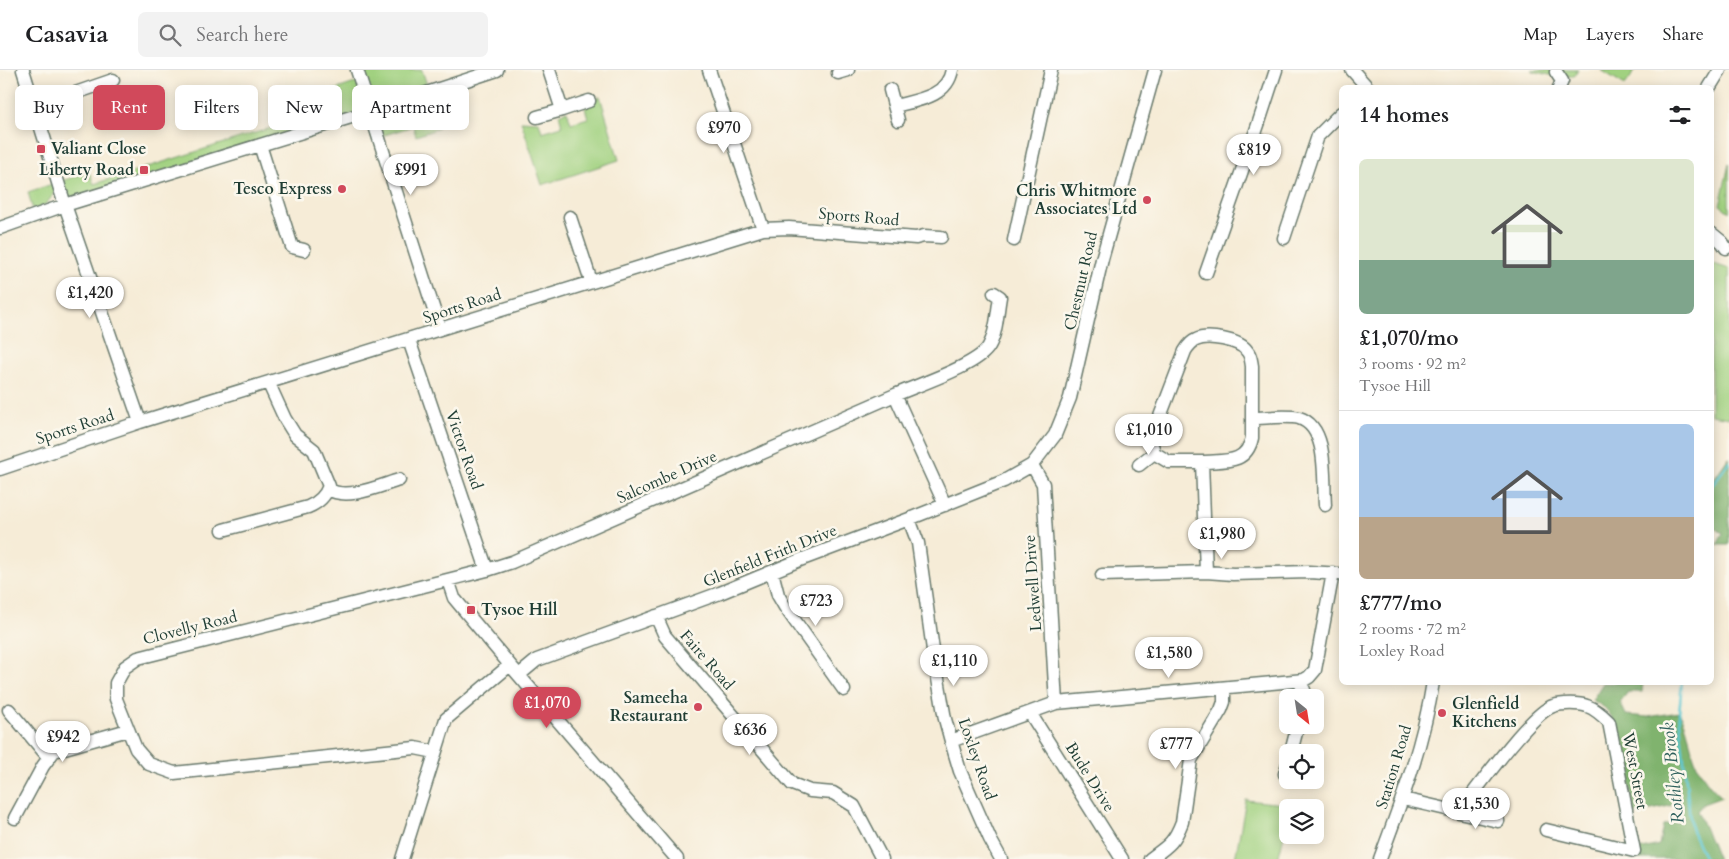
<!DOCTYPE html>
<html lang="en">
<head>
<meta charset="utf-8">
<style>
	:root { --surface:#fff; --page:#f2f2f2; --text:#202124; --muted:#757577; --line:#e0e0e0; --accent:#d1495b }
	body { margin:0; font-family:Cardo,serif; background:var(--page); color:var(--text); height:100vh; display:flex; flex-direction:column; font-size:19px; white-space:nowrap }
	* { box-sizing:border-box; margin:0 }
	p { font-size:16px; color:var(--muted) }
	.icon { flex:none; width:28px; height:28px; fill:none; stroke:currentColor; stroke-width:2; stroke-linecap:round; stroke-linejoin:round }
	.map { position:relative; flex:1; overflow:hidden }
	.drawer { position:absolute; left:1339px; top:15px; width:375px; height:600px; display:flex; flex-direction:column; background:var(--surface); border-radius:8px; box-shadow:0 2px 12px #0003 }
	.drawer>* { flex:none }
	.top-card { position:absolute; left:15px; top:15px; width:475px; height:45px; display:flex; gap:10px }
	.needle { width:32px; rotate:150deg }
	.fabs { position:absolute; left:1279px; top:619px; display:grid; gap:10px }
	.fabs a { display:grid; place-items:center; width:45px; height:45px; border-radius:8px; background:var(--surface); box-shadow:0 2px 12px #0003; font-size:25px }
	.price { position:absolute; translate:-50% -42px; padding:0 11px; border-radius:18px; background:#fff; color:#222; font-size:16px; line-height:32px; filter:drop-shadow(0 1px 2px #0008) }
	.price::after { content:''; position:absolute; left:50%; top:30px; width:15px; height:11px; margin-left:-8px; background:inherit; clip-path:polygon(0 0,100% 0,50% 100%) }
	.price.current { background:var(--accent); color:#fff }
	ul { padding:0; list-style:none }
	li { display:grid; align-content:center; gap:10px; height:265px; padding:0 20px }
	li+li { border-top:1px solid var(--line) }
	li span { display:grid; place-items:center; height:155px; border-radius:8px; color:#555 }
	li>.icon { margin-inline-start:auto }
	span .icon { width:90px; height:90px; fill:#fffc; stroke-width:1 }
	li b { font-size:21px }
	h2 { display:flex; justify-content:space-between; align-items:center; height:60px; padding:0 20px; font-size:21px }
	.tag { padding:0 18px; border-radius:8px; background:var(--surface); box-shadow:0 2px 12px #0003; font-size:18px; line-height:45px }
	.tag.current { background:var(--accent); color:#fff }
	header { display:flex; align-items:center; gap:30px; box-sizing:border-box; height:70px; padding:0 25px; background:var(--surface); border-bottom:1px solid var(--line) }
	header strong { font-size:24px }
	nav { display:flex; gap:28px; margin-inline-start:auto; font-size:18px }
	.search { width:350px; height:45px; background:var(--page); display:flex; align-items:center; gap:12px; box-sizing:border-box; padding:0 18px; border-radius:8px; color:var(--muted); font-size:19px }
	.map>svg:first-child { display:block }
	.green { fill:#a1d180; stroke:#60875a }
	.forest { fill:#80b36e; stroke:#507851 }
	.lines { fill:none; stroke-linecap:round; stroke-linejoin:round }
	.stream { stroke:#5dc9d5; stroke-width:2.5 }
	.minor-casing { stroke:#6a7a6d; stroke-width:15 }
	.minor { stroke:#fff; stroke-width:12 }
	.poi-dot { fill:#d1495b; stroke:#fbf7ec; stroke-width:2 }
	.labels { text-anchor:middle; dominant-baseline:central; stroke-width:5; stroke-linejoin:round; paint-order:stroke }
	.poi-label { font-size:16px; font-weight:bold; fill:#1f3d34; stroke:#fbf7ec; text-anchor:end }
	.street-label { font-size:16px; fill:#1f3d34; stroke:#fbf7ec }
	.water-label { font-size:18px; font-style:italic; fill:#2e605c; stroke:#fbf7ec }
</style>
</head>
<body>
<header>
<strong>Casavia</strong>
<div class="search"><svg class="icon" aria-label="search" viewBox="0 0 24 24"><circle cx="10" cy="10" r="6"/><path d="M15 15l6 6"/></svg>Search here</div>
<nav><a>Map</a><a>Layers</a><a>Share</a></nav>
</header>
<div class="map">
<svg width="1729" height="789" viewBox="0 0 1729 789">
	<rect width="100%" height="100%" fill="#fbf7ec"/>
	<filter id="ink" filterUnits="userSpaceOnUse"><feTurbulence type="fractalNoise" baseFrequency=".02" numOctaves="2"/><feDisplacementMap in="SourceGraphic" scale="10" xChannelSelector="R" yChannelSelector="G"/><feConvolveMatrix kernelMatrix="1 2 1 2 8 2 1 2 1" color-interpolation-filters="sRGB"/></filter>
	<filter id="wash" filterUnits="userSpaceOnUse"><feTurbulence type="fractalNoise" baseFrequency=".0096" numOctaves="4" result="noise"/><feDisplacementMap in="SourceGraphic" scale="20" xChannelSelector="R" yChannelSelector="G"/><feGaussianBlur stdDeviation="1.12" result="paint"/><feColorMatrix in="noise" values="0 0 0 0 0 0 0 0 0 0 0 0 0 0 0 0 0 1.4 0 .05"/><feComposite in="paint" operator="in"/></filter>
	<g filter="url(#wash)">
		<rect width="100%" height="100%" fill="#f6ecd7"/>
		<path class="green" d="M 361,0 L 422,0 L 429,21 L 427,23 L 439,58 L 416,66 L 413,56 L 378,67 L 371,41 L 65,135 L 58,119 L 46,134 L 33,141 L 28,122 L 89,102 L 94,114 L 312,45 L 308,29 L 361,11 Z
			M 1531,0 L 1578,0 L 1574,6 C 1557,6 1547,6 1531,0 Z
			M 1601,0 L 1636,0 L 1625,15 Z
			M 600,26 L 619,90 L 542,115 L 521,51 L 539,52 L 542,62 L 562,56 L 559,44 L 567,41 L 571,53 L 588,48 L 585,38 L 587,35 Z
			M 1729,94 L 1729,142 L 1720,135 Z
			M 1711,193 L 1729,199 L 1729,348 L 1711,345 Z
			M 1246,730 L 1293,735 L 1292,737 L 1288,738 L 1287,754 L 1278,789 L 1235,789 Z"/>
		<path class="forest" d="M 1729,387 L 1729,475 L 1717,475 L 1723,463 L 1714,458 L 1711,460 L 1711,413 Z
			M 1603,613 L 1643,613 L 1642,622 L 1628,622 L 1620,632 L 1626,645 L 1648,647 L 1679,642 C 1690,658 1688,672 1695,690 C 1700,704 1711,718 1722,727 L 1703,734 L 1697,741 L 1718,789 L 1639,789 L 1638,780 L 1659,775 L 1663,755 L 1682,751 L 1678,734 L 1634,744 C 1628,713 1627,662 1605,638 C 1601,635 1596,633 1592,630 Z"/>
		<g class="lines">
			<path class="stream" d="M 1711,417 L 1729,392
				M 1682,612 L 1679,643 L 1691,758 L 1705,789"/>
		</g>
	</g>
	<g filter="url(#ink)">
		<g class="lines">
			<g class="minor-casing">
				<path id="minor" d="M 23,0 L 65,135 L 140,352
					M 357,0 L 440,259
					M 549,0 L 562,40 L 589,31
					M 709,0 L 763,159
					M 1352,0 L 1368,18
					M 1556,2 L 1562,11 L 1559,18
					M 838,3 L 848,0
					M 1709,18 L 1720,0
					M 890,20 L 898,50
					M 895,36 C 918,30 947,27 952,0
					M 35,37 L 113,10
					M 537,47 L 562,40
					M 260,75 L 292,177 L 304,180
					M 570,147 L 591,211
					M 0,158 L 65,135 L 387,36 L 497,0
					M 1711,163 L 1722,172 L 1726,178
					M 1284,168 L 1318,66 L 1341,43
					M 1014,170 L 1051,0
					M 1206,203 L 1259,52 L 1276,0
					M 409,270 L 487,500
					M 895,325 C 917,315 979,295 989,276 C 997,262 997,243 1000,227 L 994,223
					M 1252,348 C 1265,348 1287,345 1299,348 C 1329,357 1323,410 1325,435
					M 1202,392 C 1224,390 1246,395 1252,368 L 1252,296 C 1251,291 1251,285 1247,281 C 1240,270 1207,264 1196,270 C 1191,272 1188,276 1185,281 L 1151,370 L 1154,383 L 1169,392 L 1202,392 L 1206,502
					M 1032,395 L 1043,414 L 1056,633
					M 1139,395 L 1154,383
					M 0,399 L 140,352 L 763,159 L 789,158 L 916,168 L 924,166 L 941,167
					M 328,419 C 347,431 379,416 399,410
					M 909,449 L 918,473 L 933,580 L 945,649 L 951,671 L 960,701 L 990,769 L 1001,789
					M 223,460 L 308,437 C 318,433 325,427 329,416 L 314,380 L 295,365 L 285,349 L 269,314
					M 772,502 L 778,525 L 785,537 L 844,620
					M 1102,505 L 1206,502 L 1233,504 L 1309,502 L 1341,504
					M 448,510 L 454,528 L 510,595 L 677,789
					M 656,546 L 665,566 L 792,714 L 810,721 L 833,723 L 854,736 L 882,789
					M 519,605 L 537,590 L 720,523 L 800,490 L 909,449 L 1004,411 L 1032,395 L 1055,365 L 1070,328 L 1102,189 L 1155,0
					M 1299,611 L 1304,620 L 1305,628
					M 9,640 L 49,688
					M 1030,643 L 1122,789
					M 951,671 L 1056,633 L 1304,610 L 1309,607 L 1315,600 L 1333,503
					M 435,682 L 415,678 L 174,703 L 149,694 L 136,679 L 116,629 L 116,613 L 125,597 L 138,588 L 487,500 L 512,492 L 895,325 L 945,435
					M 1291,682 L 1298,655
					M 1285,704 L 1288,694
					M 1403,729 L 1459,742 C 1475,721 1532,642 1553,636 C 1562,633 1579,633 1587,636 C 1596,639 1603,646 1609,652 L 1634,781 L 1546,760
					M 1459,742 L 1498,751
					M 15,748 L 43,696 L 54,681 L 128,660
					M 402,789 L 446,649 L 510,595
					M 1150,789 C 1168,776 1174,773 1182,752 L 1191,690 L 1221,640 L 1224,632 L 1224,618
					M 1380,789 C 1401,733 1424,672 1433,612"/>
			</g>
			<use href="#minor" class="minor"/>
		</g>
	</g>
	<g class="poi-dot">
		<rect x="36" y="74" width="10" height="10" rx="2.5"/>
		<rect x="139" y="95" width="10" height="10" rx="2.5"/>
		<circle cx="342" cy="119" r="5"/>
		<circle cx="1147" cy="130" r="5"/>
		<rect x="466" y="535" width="10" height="10" rx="2.5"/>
		<circle cx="698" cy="637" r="5"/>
		<circle cx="1442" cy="643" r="5"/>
	</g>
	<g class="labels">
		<g class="poi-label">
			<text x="51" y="79" text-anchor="start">Valiant Close</text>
			<text x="134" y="100">Liberty Road</text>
			<text x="332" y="119">Tesco Express</text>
			<text x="1137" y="121">Chris Whitmore<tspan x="1137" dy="18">Associates Ltd</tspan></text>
			<text x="481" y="540" text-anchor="start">Tysoe Hill</text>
			<text x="688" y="628">Sameeha<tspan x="688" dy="18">Restaurant</tspan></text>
			<text x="1452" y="634" text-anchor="start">Glenfield<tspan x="1452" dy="18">Kitchens</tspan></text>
		</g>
		<g class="street-label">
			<text transform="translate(859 147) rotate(5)">Sports Road</text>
			<text transform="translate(1081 211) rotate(-77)">Chestnut Road</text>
			<text transform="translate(462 236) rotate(-18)">Sports Road</text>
			<text transform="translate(75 357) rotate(-18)">Sports Road</text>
			<text transform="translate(464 380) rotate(71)">Victor Road</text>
			<text transform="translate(667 407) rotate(-24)">Salcombe Drive</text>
			<text transform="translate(770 486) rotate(-22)">Glenfield Frith Drive</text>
			<text transform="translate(1033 513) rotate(-94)">Ledwell Drive</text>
			<text transform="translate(190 558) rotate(-14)">Clovelly Road</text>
			<text transform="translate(707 590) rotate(49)">Faire Road</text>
			<text transform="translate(977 689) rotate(71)">Loxley Road</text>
			<text transform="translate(1394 697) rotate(-73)">Station Road</text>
			<text transform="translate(1635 701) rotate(79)">West Street</text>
			<text transform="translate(1090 707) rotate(58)">Bude Drive</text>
		</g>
		<g class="water-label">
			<text transform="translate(1673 703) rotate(-96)">Rothley Brook</text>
		</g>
	</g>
</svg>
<div class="fabs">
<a><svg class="needle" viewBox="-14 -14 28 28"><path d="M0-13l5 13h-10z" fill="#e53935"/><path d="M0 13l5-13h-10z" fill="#757577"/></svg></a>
<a><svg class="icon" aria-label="locate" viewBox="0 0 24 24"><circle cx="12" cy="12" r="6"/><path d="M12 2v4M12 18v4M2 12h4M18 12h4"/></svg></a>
<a><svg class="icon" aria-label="layers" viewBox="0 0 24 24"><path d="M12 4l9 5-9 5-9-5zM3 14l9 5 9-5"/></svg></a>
</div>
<b class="price" style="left:724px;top:84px">£970</b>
<b class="price" style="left:1254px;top:106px">£819</b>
<b class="price" style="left:411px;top:126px">£991</b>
<b class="price" style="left:90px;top:249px">£1,420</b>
<b class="price" style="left:1149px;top:386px">£1,010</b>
<b class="price" style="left:1222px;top:490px">£1,980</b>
<b class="price" style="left:816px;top:557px">£723</b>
<b class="price" style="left:1169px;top:609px">£1,580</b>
<b class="price" style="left:954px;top:617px">£1,110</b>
<b class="price current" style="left:547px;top:659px">£1,070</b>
<b class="price" style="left:750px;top:686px">£636</b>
<b class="price" style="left:63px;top:693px">£942</b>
<b class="price" style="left:1176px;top:700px">£777</b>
<b class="price" style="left:1476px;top:760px">£1,530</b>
<div class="top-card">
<a class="tag">Buy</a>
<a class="tag current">Rent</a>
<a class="tag">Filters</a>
<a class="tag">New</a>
<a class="tag">Apartment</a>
</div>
<section class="drawer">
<h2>14 homes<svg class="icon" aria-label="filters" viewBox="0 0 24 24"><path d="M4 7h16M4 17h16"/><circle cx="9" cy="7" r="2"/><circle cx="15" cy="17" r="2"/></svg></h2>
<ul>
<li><span style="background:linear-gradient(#dfe7d0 65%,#7fa58c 0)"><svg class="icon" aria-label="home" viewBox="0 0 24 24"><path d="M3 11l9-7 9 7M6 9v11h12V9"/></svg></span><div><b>£1,070/mo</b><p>3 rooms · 92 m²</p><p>Tysoe Hill</p></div></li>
<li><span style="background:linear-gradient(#a9c7e8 60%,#b9a48a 0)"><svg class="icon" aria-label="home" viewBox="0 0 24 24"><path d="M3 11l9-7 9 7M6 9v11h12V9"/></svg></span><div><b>£777/mo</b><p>2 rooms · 72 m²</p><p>Loxley Road</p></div></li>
</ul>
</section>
</div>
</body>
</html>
